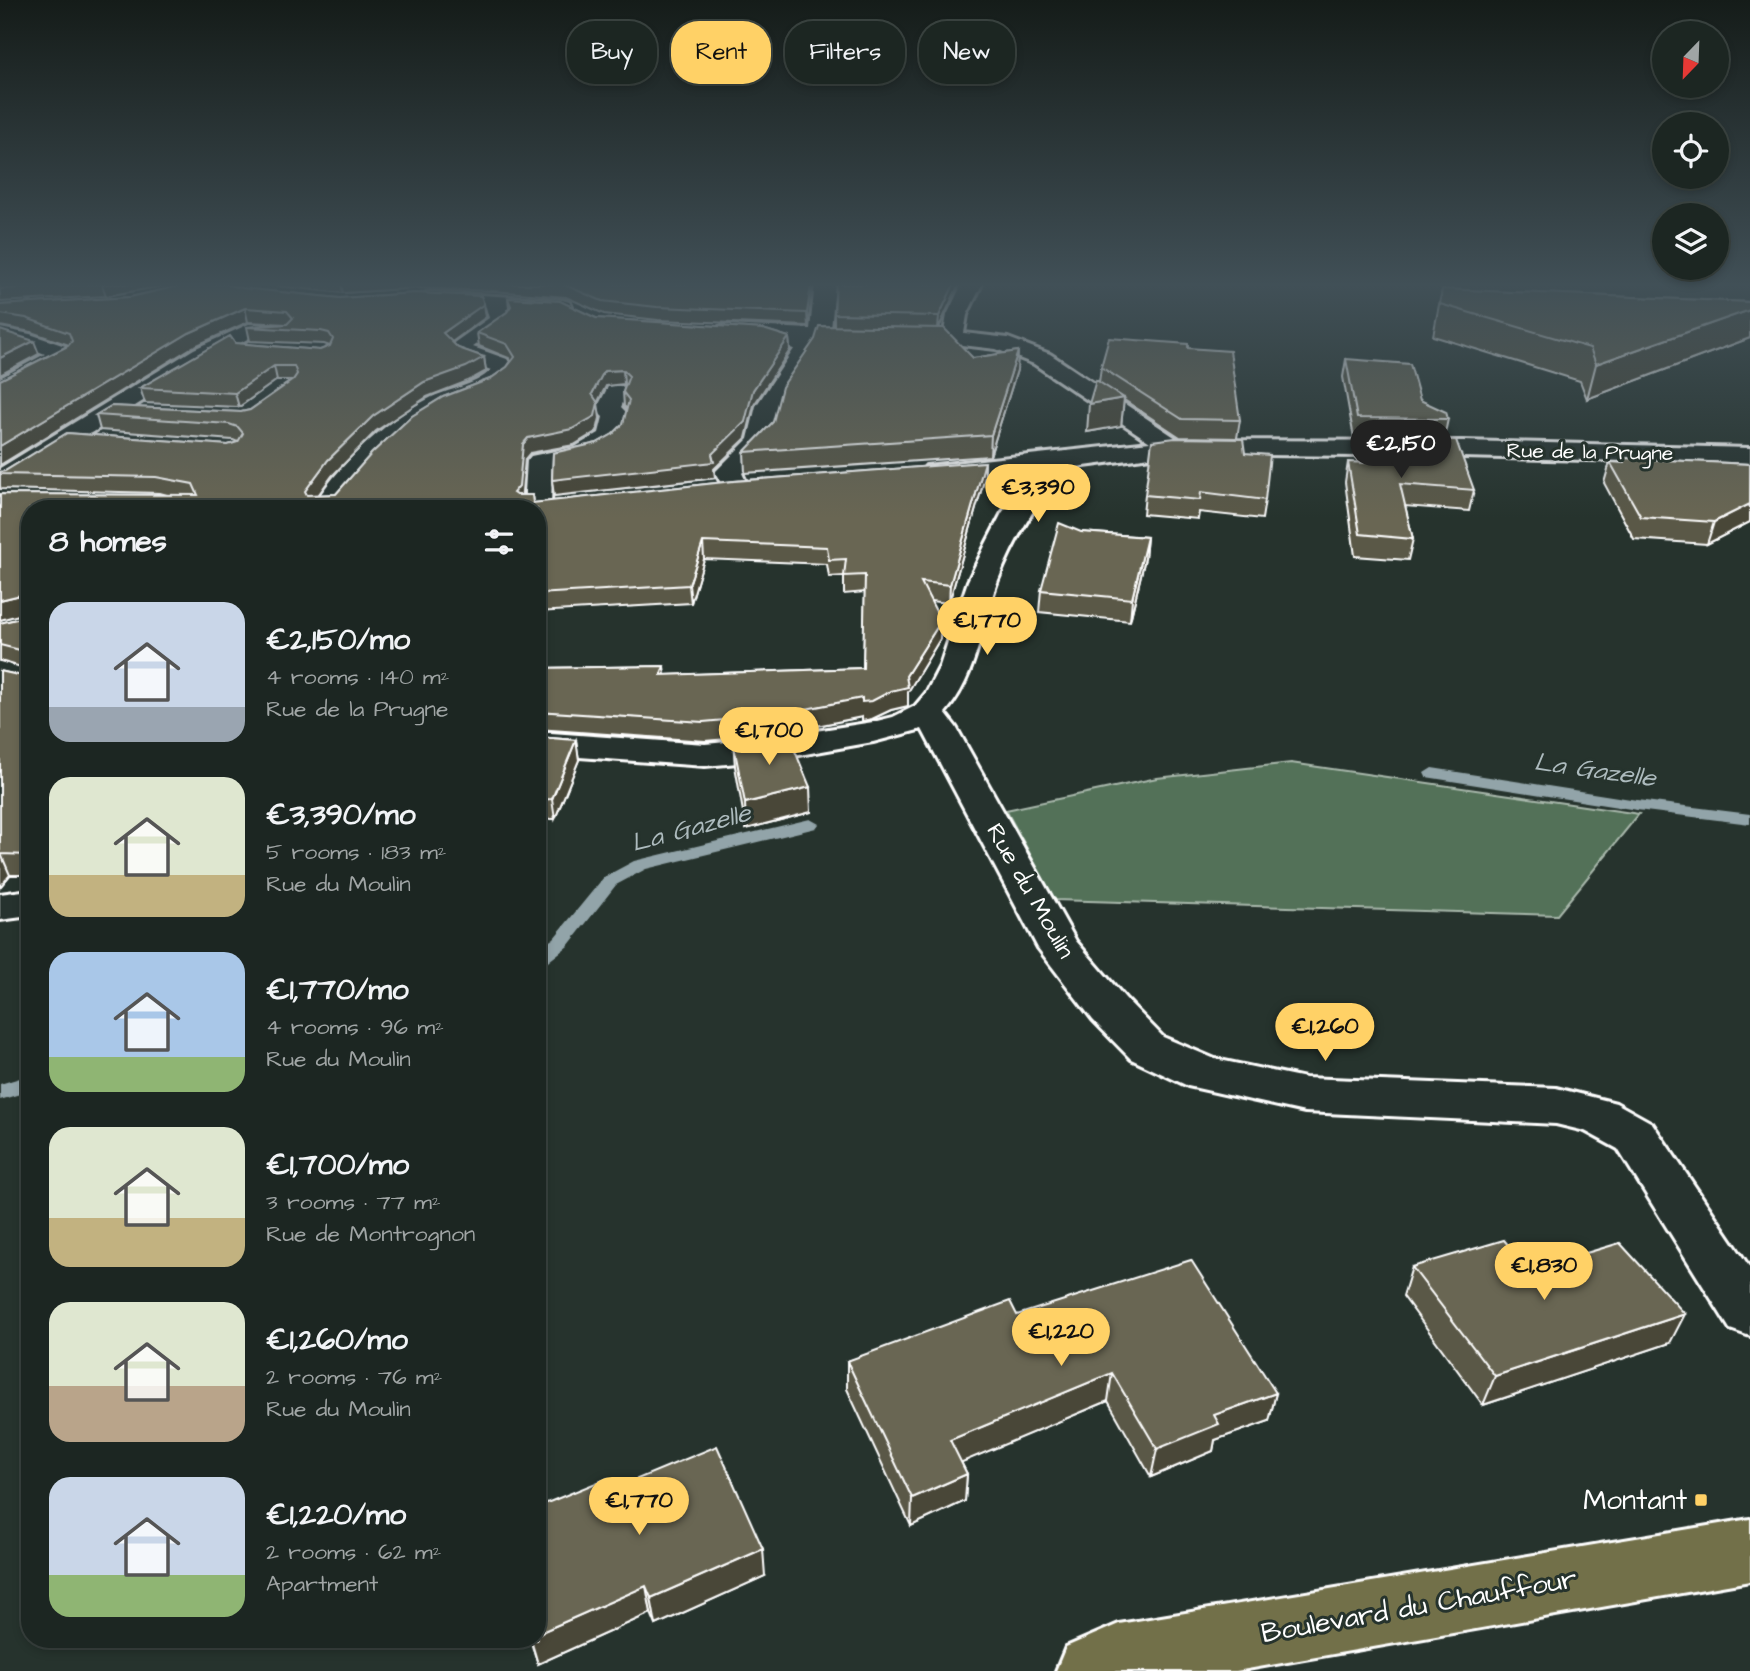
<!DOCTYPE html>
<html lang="en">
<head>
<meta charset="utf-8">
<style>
	:root { --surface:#1c2622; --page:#252e2a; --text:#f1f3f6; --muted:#a0a5a5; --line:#3a4340; --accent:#ffd166 }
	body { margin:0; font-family:"Architects Daughter",sans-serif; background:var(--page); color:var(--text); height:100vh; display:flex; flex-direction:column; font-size:26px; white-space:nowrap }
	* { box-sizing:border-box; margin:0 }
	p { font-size:23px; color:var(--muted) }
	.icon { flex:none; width:38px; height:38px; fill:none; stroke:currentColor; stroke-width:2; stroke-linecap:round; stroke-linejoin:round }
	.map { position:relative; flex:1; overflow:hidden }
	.panel { position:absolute; left:21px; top:500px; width:525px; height:1148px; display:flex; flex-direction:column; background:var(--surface); border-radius:28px; box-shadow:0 4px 10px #0003,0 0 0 2px var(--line) }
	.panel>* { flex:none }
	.banner { position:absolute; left:567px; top:21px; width:665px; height:63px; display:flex; gap:14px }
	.needle { width:46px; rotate:203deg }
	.controls { position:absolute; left:1652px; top:21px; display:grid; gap:14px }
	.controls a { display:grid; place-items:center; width:77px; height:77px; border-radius:50%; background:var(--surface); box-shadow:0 4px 10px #0003,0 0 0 2px var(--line); font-size:35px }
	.price { position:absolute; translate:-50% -60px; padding:0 16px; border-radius:24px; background:var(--accent); color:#111; font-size:23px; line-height:46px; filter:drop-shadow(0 2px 4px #0008) }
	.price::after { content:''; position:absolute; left:50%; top:42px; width:21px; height:16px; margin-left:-10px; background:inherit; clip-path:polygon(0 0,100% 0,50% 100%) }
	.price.selected { background:#222; color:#fff }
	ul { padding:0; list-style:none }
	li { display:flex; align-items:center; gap:21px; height:175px; padding:0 28px }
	li span { display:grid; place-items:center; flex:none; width:196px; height:140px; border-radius:21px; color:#555 }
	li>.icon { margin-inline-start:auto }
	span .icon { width:84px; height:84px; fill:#fffc; stroke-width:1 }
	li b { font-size:30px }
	h2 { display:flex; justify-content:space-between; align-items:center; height:84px; padding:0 28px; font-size:30px }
	.chip { padding:0 24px; border-radius:28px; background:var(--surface); box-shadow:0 4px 10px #0003,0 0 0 2px var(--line); font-size:24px; line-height:63px }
	.chip.selected { background:var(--accent); color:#111 }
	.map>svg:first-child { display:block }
	.green { fill:#537159; stroke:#a9b8ac; stroke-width:2 }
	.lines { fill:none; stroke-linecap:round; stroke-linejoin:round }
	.stream { fill:#92a4a9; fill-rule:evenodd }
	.minor-casing { stroke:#fff; stroke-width:6 }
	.major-casing { stroke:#fff; stroke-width:6 }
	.minor { fill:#26332d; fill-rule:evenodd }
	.major { fill:#726f4a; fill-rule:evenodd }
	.wall { fill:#5a5847; stroke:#fff; stroke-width:2 }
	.shaded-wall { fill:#4a4739; stroke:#fff; stroke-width:2 }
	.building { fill:#696652; stroke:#fff; stroke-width:2 }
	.poi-dot { fill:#ffd166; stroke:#26332d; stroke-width:2.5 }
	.labels { text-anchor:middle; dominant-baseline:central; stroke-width:6; stroke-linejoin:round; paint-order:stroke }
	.far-street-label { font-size:21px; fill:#fff; stroke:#26332d }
	.street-label { font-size:24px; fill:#fff; stroke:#26332d }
	.water-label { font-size:26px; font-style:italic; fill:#adbbbe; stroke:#26332d }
	.near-poi-label { font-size:28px; fill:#fff; stroke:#26332d; text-anchor:end }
	.near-street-label { font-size:28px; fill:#fff; stroke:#26332d }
</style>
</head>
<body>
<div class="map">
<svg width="1750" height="1671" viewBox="0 0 1750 1671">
	<rect width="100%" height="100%" fill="#26332d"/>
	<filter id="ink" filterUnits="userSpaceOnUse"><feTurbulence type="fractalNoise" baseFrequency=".0143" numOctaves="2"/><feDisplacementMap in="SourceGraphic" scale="14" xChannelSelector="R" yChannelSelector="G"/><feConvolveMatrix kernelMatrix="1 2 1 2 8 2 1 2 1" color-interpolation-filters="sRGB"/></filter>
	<g filter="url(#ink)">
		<path class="green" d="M 1291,763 L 1639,814 L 1557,915 L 1055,900 L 1006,810 L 1157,778 Z"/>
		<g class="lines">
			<path class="stream" d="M 1432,768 L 1637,800 L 1750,814 L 1750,824 L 1637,810 L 1426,777 L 1424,773 Z
				M 810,819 L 819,824 L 816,828 L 646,869 L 616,885 L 568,946 L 544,965 L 537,966 L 537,950 L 554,938 L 604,877 L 634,861 Z
				M 30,1075 L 30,1091 L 0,1100 L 0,1084 Z"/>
			<g class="minor-casing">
				<path id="minor" d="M 33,284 L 57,284 L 0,317 L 0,303 Z
					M 815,284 L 835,284 L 831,330 L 944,332 L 947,315 L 962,284 L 982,284 L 967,315 L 964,333 L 1008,338 L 1050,354 L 1179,440 L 1462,441 L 1750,448 L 1750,464 L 1462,457 L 1173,454 L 1062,469 C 1036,504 1014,539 998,580 C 981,624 978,675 945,713 L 956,727 L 1076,941 L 1125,998 L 1163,1037 L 1215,1059 L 1305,1078 L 1556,1088 L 1616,1103 L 1652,1123 L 1750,1268 L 1750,1336 L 1730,1329 L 1618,1149 L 1585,1131 L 1556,1124 L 1305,1112 L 1188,1086 L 1131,1059 L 1093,1020 L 1038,948 L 922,729 L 873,742 L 771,760 L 705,766 L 537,754 L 537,732 L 705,744 L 771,738 L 873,722 L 893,717 L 915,706 L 926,693 L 940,666 L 968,581 L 986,544 L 1002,513 L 1034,471 L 935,479 L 926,476 L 922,471 L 926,466 L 1150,442 L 1034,364 L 996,349 L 953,344 L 815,342 L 817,345 L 813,356 L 780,406 L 772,441 L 742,473 L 748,486 L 744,492 L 735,494 L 726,492 L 715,472 L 748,439 L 756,406 L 794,349 L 766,342 L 763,339 L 719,335 L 716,331 L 719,327 L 726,325 L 810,329 Z
					M 430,292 L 562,300 L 569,302 L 572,306 L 569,310 L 562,312 L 506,309 L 510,320 L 507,324 L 473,347 L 507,359 L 514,371 C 497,396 469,396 444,409 C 400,433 368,471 338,509 L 311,509 C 336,468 384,421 428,399 C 449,388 474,387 491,370 L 461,359 L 448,347 L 489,318 L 486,307 L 423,302 L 420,298 L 423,294 Z
					M 249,324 L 290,327 L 293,331 L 290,335 L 253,336 L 210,359 L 9,485 L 0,487 L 0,468 L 194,349 Z
					M 0,328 L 30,334 L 71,348 L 74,353 L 71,358 L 0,395 L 0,378 L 45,354 L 18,343 L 0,340 Z
					M 616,385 L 624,387 L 628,392 L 621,407 L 628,414 L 619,442 L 591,458 L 552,466 L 551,509 L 547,515 L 537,517 L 537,509 L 524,509 L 527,461 L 531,456 L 575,447 L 599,433 L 603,417 L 596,410 L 608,387 Z
					M 30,890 L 30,916 L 0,920 L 0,894 Z"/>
			</g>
			<g class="major-casing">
				<path id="major" d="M 1750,1519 L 1750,1581 L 1236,1671 L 1056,1671 L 1066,1647 L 1119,1624 Z"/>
			</g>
			<use href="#minor" class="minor"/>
			<use href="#major" class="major"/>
		</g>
		<path class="wall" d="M 0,284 L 174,284 L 106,296 L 0,302 Z
			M 188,284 L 225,284 L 242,288 L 340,298 L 415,293 L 481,296 L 484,304 L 486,317 L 452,342 L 458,348 L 484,357 L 486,371 L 468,381 L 427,397 L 376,431 L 332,476 L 318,495 L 336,494 L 372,453 L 412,416 L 443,397 L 490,379 L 507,367 L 511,361 L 509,358 L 479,346 L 477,333 L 507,312 L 509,308 L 508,298 L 560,301 L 596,318 L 763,329 L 789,337 L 790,350 L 754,405 L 746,438 L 714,469 L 715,478 L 554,496 L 552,480 L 553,453 L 597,443 L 613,434 L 623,424 L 627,409 L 624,406 L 623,392 L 625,385 L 624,384 L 606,386 L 597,402 L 600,418 L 597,431 L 574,445 L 530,453 L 525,459 L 522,495 L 532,495 L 533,503 L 734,481 L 985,462 L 985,477 L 949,603 L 930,601 L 941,621 L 940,639 L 908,692 L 908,706 L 891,710 L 872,719 L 862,721 L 862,717 L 771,735 L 705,741 L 537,729 L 537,668 L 664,666 L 665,675 L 863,668 L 865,592 L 844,594 L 844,576 L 829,577 L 827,564 L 704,559 L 691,603 L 537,612 L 537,509 L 30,509 L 30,875 L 10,875 L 0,887 L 0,671 L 22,676 L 26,673 L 25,668 L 0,661 L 0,623 L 25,617 L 25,613 L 0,620 L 0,494 L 167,495 L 160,493 L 1,489 L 0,486 L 0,472 L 5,471 L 67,433 L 228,445 L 238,442 L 233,440 L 100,430 L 96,415 L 111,406 L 241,412 L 250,410 L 292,380 L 277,380 L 239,407 L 145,403 L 140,388 L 230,336 L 235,343 L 320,350 L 330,346 L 324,344 L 250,341 L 247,327 L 286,324 L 248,322 L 193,347 L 0,465 L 0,380 L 69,345 L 31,332 L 0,326 L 0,305 L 130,297 Z
			M 260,284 L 813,284 L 808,326 L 658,320 L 604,314 L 566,297 L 493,291 L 417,288 L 343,293 Z
			M 959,284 L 939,328 L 973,358 L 1018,351 L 1017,370 L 990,456 L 745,473 L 744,452 L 773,422 L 834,326 L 834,314 Z
			M 1442,289 L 1750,302 L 1750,338 L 1587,399 L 1580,381 L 1433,336 Z
			M 1188,348 L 1240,420 L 1237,438 L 1180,437 L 1124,400 L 1121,426 L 1087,432 L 1099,382 L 1101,367 Z
			M 1346,359 L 1420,400 L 1448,419 L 1444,438 L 1354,438 L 1343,377 Z
			M 1361,439 L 1474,490 L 1469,511 L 1405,506 L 1413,539 L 1408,560 L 1355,556 L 1345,482 L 1348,462 L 1358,463 L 1357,459 Z
			M 1245,453 L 1265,500 L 1262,519 L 1199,512 L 1198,519 L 1143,514 L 1145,495 Z
			M 1622,458 L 1750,464 L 1750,522 L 1707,544 L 1634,539 L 1604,483 L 1610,462 L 1620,463 Z
			M 1081,532 L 1147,537 L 1145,558 L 1130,621 L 1039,612 L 1041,590 Z
			M 537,737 L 576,740 L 579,760 L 555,819 L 537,819 Z
			M 733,741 L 811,812 L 746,829 L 735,766 Z
			M 1412,1267 L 1670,1343 L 1483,1405 L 1403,1296 Z
			M 1017,1315 L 1276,1393 L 1269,1421 L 1215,1440 L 1213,1451 L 1151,1477 L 1108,1401 L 961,1462 L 967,1474 L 965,1501 L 911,1526 L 847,1389 L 847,1361 Z
			M 611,1490 L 765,1576 L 656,1625 L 651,1613 L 538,1664 L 530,1640 L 537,1640 Z"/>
		<path class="shaded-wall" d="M 102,284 L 174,284 L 106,296 Z
			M 341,284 L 416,284 L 417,288 L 343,293 Z
			M 811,284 L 813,284 L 808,326 L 807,313 Z
			M 954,284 L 959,284 L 938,329 L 939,316 Z
			M 484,304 L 486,317 L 445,347 L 443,333 Z
			M 245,308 L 248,322 L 193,347 L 0,465 L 0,446 L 189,333 Z
			M 1750,310 L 1750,338 L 1587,399 L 1596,364 Z
			M 789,337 L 790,350 L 754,405 L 746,438 L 714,469 L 715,478 L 554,496 L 552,480 L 712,454 L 753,390 Z
			M 34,341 L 39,354 L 0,375 L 0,358 Z
			M 1018,351 L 1017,370 L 990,456 L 991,435 Z
			M 484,357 L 486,371 L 468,381 L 427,397 L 376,431 L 332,476 L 309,508 L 305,491 L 328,460 L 373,416 L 424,382 Z
			M 274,366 L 277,380 L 239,407 L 235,393 Z
			M 623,370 L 624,384 L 606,386 L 594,409 L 592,394 L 604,371 Z
			M 1124,398 L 1121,426 L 1087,432 L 1089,404 Z
			M 598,403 L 600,418 L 597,431 L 574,445 L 530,453 L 525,459 L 521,502 L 513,493 L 523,444 L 528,438 Z
			M 985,462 L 985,477 L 949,603 L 950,585 Z
			M 1750,504 L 1750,522 L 1707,544 L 1714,522 Z
			M 1147,537 L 1145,558 L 1130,621 L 1132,599 Z
			M 703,542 L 704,559 L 691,603 L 689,585 Z
			M 25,594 L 30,612 L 0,620 L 0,600 Z
			M 941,621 L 940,639 L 908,692 L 908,706 L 891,710 L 872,719 L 862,721 L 862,717 L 771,735 L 770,716 L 906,676 Z
			M 576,740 L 579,760 L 555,819 L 552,799 Z
			M 810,787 L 811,812 L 746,829 L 745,803 Z
			M 1,854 L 10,875 L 0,887 L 0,856 Z
			M 1685,1314 L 1670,1343 L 1483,1405 L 1495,1376 Z
			M 1112,1373 L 1108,1401 L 948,1468 L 950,1440 Z
			M 1276,1393 L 1269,1421 L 1215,1440 L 1213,1451 L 1151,1477 L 1157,1449 L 1214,1415 Z
			M 967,1474 L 965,1501 L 911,1526 L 912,1498 Z
			M 763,1549 L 765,1576 L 656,1625 L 651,1598 Z
			M 646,1586 L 651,1613 L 538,1664 L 531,1640 L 537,1640 L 537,1634 Z"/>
		<path class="building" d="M 0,284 L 92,284 L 0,289 Z
			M 188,284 L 225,284 L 242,288 L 340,298 L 415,293 L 481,296 L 484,304 L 443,333 L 458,348 L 484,357 L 466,367 L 424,382 L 373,416 L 328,460 L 305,491 L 307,495 L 336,494 L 372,453 L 412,416 L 443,397 L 490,379 L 507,367 L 515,357 L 507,344 L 477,333 L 507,312 L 511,306 L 508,298 L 560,301 L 596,318 L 763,329 L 789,337 L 753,390 L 745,422 L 712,454 L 714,462 L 552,480 L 553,453 L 597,443 L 613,434 L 623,424 L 629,400 L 623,392 L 629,376 L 623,370 L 604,371 L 592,394 L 598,403 L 595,416 L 572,429 L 528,438 L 523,444 L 519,486 L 513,493 L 516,495 L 532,495 L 533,503 L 734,481 L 985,462 L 950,585 L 921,582 L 941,621 L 906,676 L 908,687 L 891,691 L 872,701 L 862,702 L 862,698 L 770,716 L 703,722 L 537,711 L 537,668 L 664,666 L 661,675 L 863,668 L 865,575 L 844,576 L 846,559 L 829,560 L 827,547 L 703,542 L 689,585 L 537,594 L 537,509 L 30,509 L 30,855 L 1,854 L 0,856 L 0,671 L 22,676 L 26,673 L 24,651 L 0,645 L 0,623 L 25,617 L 25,594 L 0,600 L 0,494 L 198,495 L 193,484 L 156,477 L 0,474 L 0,472 L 5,471 L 67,433 L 228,445 L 238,442 L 243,433 L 238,427 L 229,424 L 96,415 L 111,406 L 241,412 L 250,410 L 293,380 L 297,374 L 294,366 L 274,366 L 235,393 L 140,388 L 230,336 L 235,343 L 320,350 L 330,346 L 333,339 L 329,333 L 321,331 L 247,327 L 287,324 L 293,318 L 287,311 L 245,308 L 189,333 L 0,446 L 0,380 L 68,346 L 72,341 L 69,333 L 26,318 L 0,314 L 0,305 L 130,297 Z
			M 559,284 L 811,284 L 807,313 L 657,307 L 602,301 L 565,285 Z
			M 836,284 L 954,284 L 939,316 L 834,314 Z
			M 1442,289 L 1750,302 L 1750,310 L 1596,364 L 1590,348 L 1440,304 Z
			M 819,326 L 944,328 L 973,358 L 1018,351 L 991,435 L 744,452 L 773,422 L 782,387 L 815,339 Z
			M 0,330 L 34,341 L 0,358 Z
			M 1109,338 L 1188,344 L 1188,348 L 1230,351 L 1240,420 L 1182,419 L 1101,367 Z
			M 1346,359 L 1410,364 L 1420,400 L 1446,412 L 1448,419 L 1357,418 Z
			M 1096,380 L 1124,398 L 1089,404 Z
			M 1175,438 L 1243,439 L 1245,453 L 1270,455 L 1265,500 L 1201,492 L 1200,500 L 1145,495 L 1152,441 Z
			M 1361,439 L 1456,440 L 1474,490 L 1400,484 L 1413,539 L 1360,534 L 1348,462 L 1366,463 Z
			M 1622,458 L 1750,464 L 1750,504 L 1714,522 L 1641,517 L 1610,462 L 1624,463 Z
			M 1059,523 L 1081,532 L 1147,537 L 1132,599 L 1041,590 Z
			M 788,734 L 810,787 L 745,803 L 733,741 Z
			M 537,737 L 576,740 L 552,799 L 537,800 Z
			M 1504,1240 L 1529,1270 L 1620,1243 L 1685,1314 L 1495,1376 L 1412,1267 Z
			M 1191,1260 L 1276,1393 L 1214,1415 L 1219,1424 L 1157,1449 L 1112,1373 L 950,1440 L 967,1474 L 912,1498 L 847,1361 L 1010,1301 L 1017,1315 Z
			M 717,1446 L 763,1549 L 651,1598 L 646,1586 L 537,1634 L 537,1507 L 608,1478 L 611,1490 Z"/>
	</g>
	<linearGradient id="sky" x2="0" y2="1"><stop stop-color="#151c19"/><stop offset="0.55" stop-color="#415057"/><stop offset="1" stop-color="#415057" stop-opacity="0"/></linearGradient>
	<rect width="1750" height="518" fill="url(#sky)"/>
	<rect class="poi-dot" x="1694" y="1493" width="14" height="14" rx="3.5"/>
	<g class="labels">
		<g class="far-street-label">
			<text transform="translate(1590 452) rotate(1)">Rue de la Prugne</text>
		</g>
		<g class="street-label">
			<text transform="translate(1030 891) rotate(60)">Rue du Moulin</text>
		</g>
		<g class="water-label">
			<text transform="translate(1595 770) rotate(8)">La Gazelle</text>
			<text transform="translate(691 828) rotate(-15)">La Gazelle</text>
		</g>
		<g class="near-poi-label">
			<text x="1687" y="1500">Montant</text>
		</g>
		<g class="near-street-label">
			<text transform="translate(1419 1606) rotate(-10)">Boulevard du Chauffour</text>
		</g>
	</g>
</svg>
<div class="controls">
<a><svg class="needle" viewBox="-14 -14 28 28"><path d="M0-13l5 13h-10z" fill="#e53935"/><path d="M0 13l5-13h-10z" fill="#a0a5a5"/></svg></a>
<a><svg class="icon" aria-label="locate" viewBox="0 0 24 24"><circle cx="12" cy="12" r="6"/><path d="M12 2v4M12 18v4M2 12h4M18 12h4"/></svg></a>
<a><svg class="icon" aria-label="layers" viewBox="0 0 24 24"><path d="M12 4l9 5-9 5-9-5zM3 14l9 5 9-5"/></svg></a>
</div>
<b class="price selected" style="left:1401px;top:480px">€2,150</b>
<b class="price" style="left:1038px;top:524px">€3,390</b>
<b class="price" style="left:987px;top:657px">€1,770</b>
<b class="price" style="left:769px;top:767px">€1,700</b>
<b class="price" style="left:1325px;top:1063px">€1,260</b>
<b class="price" style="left:1544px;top:1302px">€1,830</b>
<b class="price" style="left:1061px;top:1368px">€1,220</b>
<b class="price" style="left:639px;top:1537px">€1,770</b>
<div class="banner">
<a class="chip">Buy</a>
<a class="chip selected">Rent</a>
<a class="chip">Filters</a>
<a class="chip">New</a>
</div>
<section class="panel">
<h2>8 homes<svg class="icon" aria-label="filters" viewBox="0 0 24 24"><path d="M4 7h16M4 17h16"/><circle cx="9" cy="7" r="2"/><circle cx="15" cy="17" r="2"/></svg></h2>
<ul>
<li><span style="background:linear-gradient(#c9d6e8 75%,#9aa5b1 0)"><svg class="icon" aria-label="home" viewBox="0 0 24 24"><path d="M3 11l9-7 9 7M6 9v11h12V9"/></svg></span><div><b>€2,150/mo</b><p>4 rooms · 140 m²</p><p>Rue de la Prugne</p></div></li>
<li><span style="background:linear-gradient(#dfe7d0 70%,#c2b280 0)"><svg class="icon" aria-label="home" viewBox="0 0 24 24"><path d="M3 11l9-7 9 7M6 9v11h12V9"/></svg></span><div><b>€3,390/mo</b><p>5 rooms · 183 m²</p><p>Rue du Moulin</p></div></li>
<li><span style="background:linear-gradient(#a9c7e8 75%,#8fb573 0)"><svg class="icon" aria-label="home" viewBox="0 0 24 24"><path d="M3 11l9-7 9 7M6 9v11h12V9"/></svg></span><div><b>€1,770/mo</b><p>4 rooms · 96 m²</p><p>Rue du Moulin</p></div></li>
<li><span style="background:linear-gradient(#dfe7d0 65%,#c2b280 0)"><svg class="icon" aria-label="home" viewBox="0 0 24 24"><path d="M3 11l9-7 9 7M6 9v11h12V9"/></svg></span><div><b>€1,700/mo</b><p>3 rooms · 77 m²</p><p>Rue de Montrognon</p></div></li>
<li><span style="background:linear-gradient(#dfe7d0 60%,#b9a48a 0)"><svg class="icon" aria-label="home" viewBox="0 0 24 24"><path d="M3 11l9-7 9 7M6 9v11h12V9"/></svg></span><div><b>€1,260/mo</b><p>2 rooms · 76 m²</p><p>Rue du Moulin</p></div></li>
<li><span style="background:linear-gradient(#c9d6e8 70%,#8fb573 0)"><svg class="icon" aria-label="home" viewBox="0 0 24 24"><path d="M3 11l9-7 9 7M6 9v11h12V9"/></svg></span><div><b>€1,220/mo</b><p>2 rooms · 62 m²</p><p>Apartment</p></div></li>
</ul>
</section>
</div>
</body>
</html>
